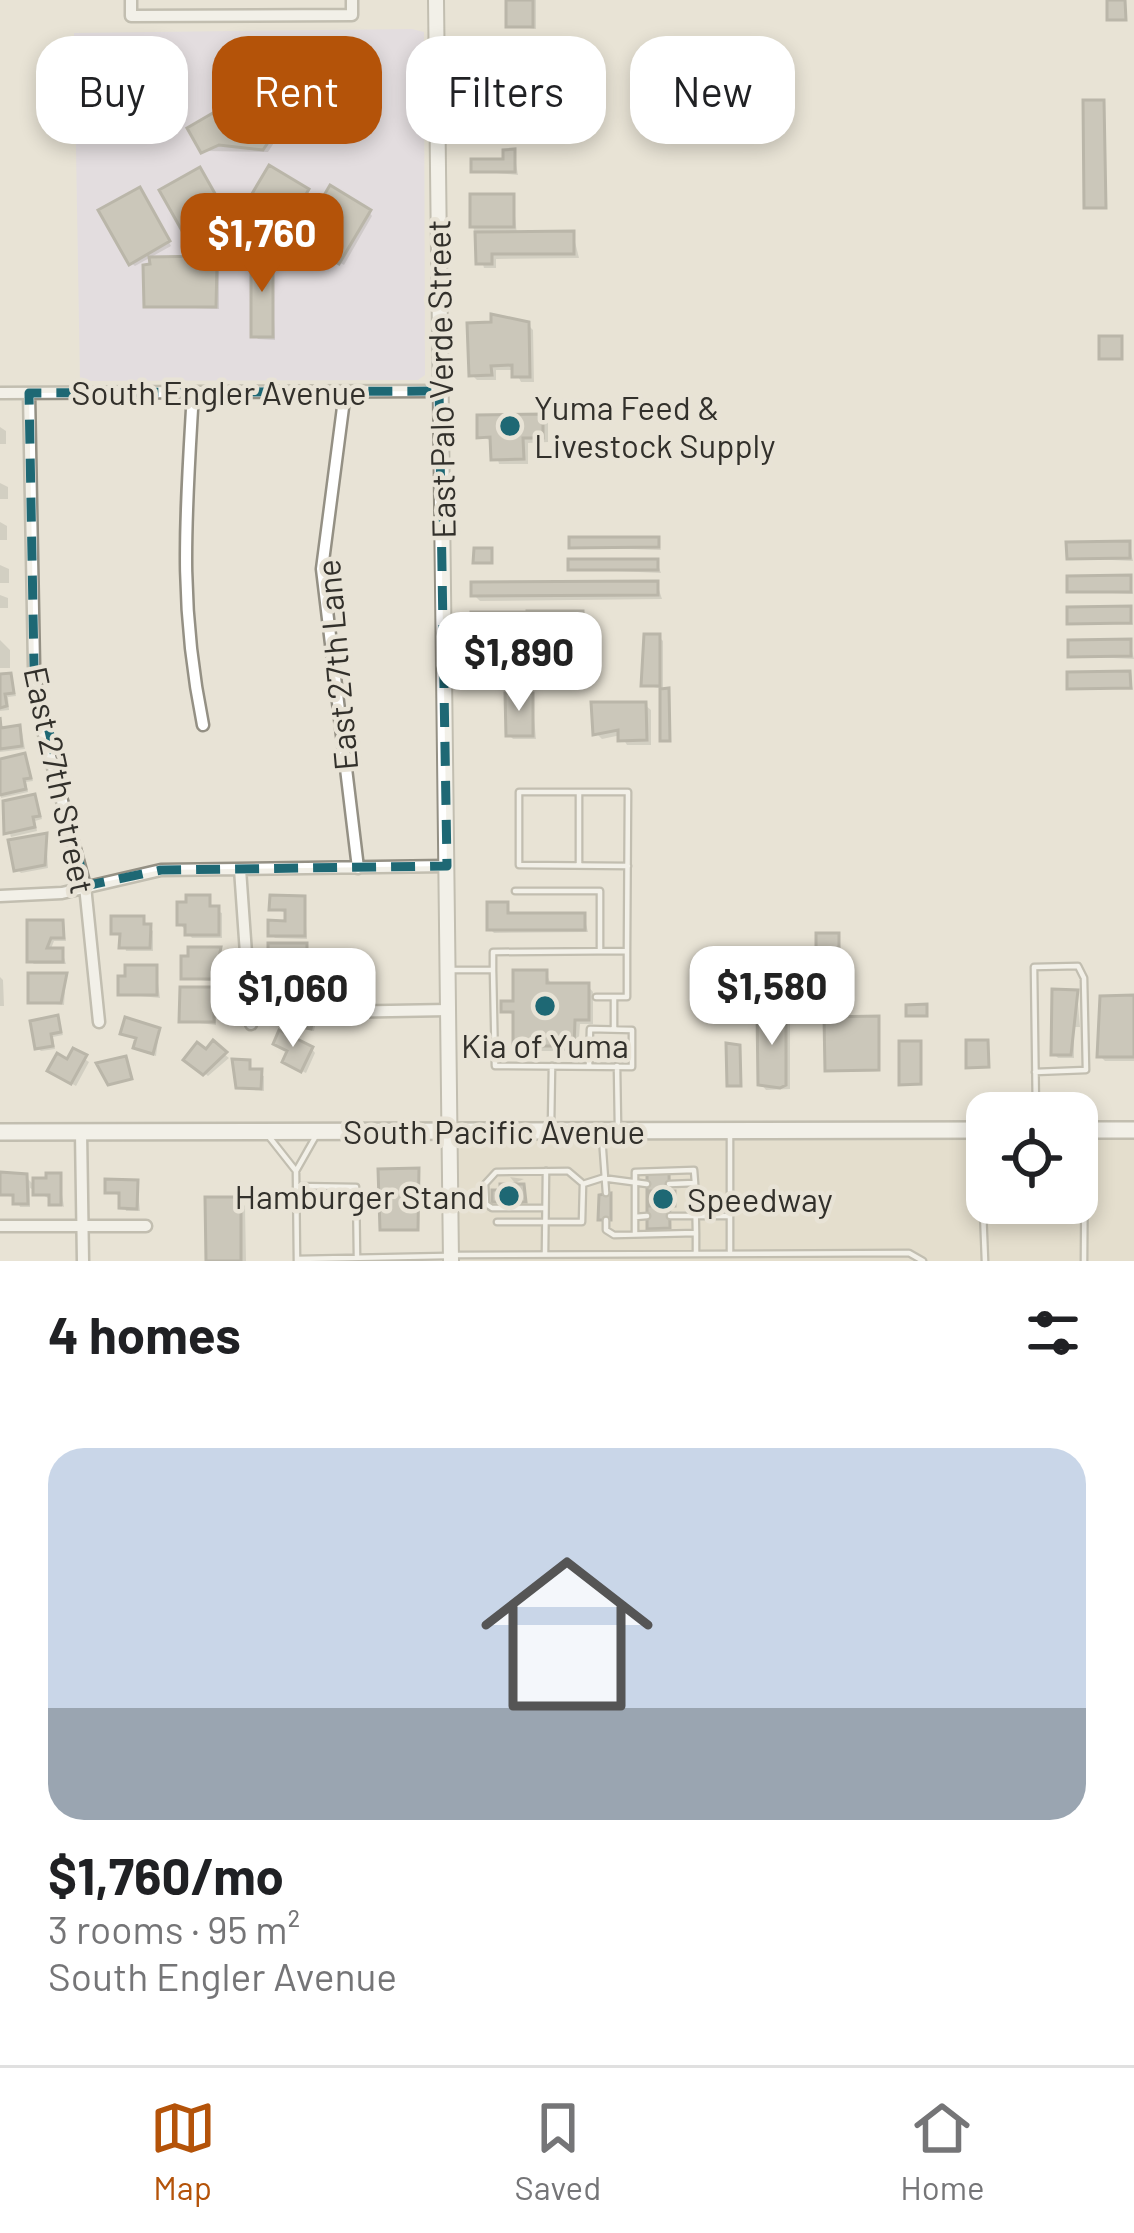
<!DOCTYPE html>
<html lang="en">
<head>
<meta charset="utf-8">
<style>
	:root { --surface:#fff; --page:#f2f2f2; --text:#202124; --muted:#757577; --line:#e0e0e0; --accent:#b45309 }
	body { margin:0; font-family:Barlow,sans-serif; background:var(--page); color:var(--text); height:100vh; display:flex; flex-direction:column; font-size:45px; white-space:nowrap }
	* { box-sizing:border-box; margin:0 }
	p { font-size:39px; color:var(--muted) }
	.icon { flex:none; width:66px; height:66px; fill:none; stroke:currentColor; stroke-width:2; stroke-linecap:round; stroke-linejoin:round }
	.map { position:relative; height:1261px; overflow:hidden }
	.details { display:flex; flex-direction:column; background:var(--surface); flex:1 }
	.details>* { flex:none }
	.banner { position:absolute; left:36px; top:36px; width:1062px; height:108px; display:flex; gap:24px }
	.buttons { position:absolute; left:966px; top:1092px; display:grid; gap:24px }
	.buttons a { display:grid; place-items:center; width:132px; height:132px; border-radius:24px; background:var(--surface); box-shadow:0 6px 18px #0003; font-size:60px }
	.price { position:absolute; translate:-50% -102px; padding:0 27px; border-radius:24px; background:#fff; color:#222; font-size:39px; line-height:78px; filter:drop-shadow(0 3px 6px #0008) }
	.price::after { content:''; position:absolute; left:50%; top:72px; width:36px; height:27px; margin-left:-18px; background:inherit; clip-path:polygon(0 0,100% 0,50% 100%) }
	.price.current { background:var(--accent); color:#fff }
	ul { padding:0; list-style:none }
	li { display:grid; align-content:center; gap:24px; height:636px; padding:0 48px }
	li+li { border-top:3px solid var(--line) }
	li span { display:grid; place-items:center; height:372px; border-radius:36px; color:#555 }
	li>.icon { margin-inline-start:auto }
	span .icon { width:216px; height:216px; fill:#fffc; stroke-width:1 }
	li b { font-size:51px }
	h2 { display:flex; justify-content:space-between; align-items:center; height:144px; padding:0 48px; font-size:51px }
	.tag { padding:0 42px; border-radius:36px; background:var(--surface); box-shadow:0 6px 18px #0003; font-size:42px; line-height:108px }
	.tag.current { background:var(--accent); color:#fff }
	.tabs { display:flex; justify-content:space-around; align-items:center; height:168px; border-top:3px solid var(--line); background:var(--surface); font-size:33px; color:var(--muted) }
	.tabs a { display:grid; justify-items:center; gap:6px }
	.tabs .current { color:var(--accent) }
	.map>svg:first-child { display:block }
	.built { fill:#dfd8c4 }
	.education { fill:#ded5ea }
	.shadow { fill:#0003 }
	.building { fill:#a9a599; stroke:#837f74; stroke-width:3 }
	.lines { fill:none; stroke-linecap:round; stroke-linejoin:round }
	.service-casing { stroke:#949084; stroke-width:9 }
	.minor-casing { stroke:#949084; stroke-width:15 }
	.tertiary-casing { stroke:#949084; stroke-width:18 }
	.secondary-casing { stroke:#949084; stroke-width:20 }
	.service { stroke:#fff; stroke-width:4.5 }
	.minor { stroke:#fff; stroke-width:10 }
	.tertiary { stroke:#fff; stroke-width:14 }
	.secondary { stroke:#fff; stroke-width:15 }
	.marked { fill:none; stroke:#1e6874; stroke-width:9; stroke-dasharray:24 15; stroke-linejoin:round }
	.poi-dot { fill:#1e6874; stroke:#e8e3d6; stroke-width:4.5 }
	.labels { text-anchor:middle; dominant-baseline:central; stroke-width:9; stroke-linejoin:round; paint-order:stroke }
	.street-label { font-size:33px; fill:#32302b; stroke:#e8e3d6 }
	.poi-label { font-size:33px; fill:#32302b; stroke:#e8e3d6; text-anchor:start }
</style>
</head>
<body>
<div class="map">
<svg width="1134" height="1261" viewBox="0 0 1134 1261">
	<rect width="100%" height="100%" fill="#e8e3d6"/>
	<path class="built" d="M 987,1130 L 987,1203 L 1077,1203 L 1077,1130 L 1134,1130 L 1134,1261 L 451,1261 L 451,1131 Z"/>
	<path class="education" d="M 412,29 L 424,32 L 425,375 L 418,380 L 80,381 L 74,33 Z"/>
	<path class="shadow" d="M 509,0 L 536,0 L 536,29 L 509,25 Z
		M 1103,103 L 1106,209 L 1089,209 L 1087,207 Z
		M 250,112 L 281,132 L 268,152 L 203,151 Z
		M 514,152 L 518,175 L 474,171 L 506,162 Z
		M 204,175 L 232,226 L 196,247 L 192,243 Z
		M 307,192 L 311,195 L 282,245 L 245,222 Z
		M 143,194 L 171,246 L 135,266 L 131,263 Z
		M 513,197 L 517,235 L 573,234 L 579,258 L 496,259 L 496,268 L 484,268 L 473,226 Z
		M 369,212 L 372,216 L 344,265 L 306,243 Z
		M 271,257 L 275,340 L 258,339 L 254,335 Z
		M 208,259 L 219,271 L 219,309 L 147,306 Z
		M 527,324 L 533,330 L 534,382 L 521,382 L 515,370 L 496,370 L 496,380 L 477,380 L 472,375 Z
		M 542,417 L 548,423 L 548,442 L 528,443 L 528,464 L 499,464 L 494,442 L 480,436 Z
		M 0,427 L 6,431 L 6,444 L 0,444 Z
		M 0,483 L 8,487 L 8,499 L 0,499 Z
		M 0,522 L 7,526 L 7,540 L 0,540 Z
		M 657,540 L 661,550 L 572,547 Z
		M 1129,544 L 1133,561 L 1070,558 Z
		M 657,562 L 661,573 L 571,569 Z
		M 0,565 L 9,569 L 9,583 L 0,583 Z
		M 1129,578 L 1133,594 L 1070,591 Z
		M 657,584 L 662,599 L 480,601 L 474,595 Z
		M 0,595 L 8,598 L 8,608 L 0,608 Z
		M 1129,609 L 1133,625 L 1070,622 Z
		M 582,614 L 586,628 L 534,628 L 527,621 L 527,628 L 474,624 L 523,615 L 530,622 Z
		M 659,637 L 663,641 L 663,692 L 670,694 L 670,741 L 663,739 L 663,689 L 644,685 Z
		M 0,640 L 10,650 L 10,668 L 0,668 Z
		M 1130,642 L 1134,659 L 1071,656 Z
		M 497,654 L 501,668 L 513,672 L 513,688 L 478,688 L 475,685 Z
		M 1129,674 L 1133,690 L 1070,687 Z
		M 10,676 L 16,696 L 8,697 L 9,710 L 0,711 L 0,677 Z
		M 532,696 L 536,739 L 513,739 L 509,735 Z
		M 645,705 L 651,710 L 651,745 L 627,745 L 621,735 L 602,739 L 596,733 Z
		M 0,721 L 4,730 L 22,732 L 25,749 L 0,752 Z
		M 24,756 L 33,781 L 26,782 L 28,792 L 1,798 L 0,762 Z
		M 34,797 L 42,819 L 35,821 L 37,831 L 11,837 L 3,812 Z
		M 46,836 L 48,868 L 21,873 L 17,869 Z
		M 209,898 L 212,909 L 222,913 L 222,938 L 192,938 L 180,924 Z
		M 304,899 L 307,939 L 275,938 L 271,934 L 288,924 L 288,913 L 272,909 Z
		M 507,905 L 511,916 L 584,916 L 588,932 L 494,933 L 490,929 Z
		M 142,919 L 153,931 L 153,951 L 126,951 L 123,936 L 114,932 Z
		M 62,923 L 66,941 L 54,941 L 50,951 L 62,951 L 66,964 L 34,964 L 30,961 Z
		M 837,936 L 841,958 L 823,958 L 819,954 Z
		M 306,946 L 310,977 L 283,977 L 271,965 Z
		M 220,950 L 218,982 L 184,978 Z
		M 156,968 L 160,998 L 121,994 Z
		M 546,973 L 552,986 L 588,986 L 593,992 L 593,1024 L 580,1024 L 578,1051 L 522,1051 L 517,1045 L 517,1016 L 504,1011 Z
		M 66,976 L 64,1005 L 31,1001 Z
		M 0,977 L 3,980 L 4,1006 L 0,1006 Z
		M 219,990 L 223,1016 L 216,1016 L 216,1025 L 182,1021 Z
		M 1077,993 L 1080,1027 L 1074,1027 L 1074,1058 L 1058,1058 L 1054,1054 Z
		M 281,994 L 312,1003 L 318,1012 L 314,1031 L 284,1022 Z
		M 1134,998 L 1134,1061 L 1105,1061 L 1100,1056 Z
		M 784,1012 L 790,1017 L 790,1089 L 766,1090 L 761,1084 Z
		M 57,1019 L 63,1035 L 53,1037 L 55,1049 L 41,1051 L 38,1048 Z
		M 877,1019 L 880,1071 L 830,1072 L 828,1070 Z
		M 159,1031 L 156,1056 L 140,1051 L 138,1040 L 124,1033 Z
		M 213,1045 L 229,1058 L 208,1076 L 187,1059 L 207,1053 Z
		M 312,1049 L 315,1053 L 306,1073 L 289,1065 L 290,1052 Z
		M 74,1052 L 89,1062 L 76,1086 L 55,1074 Z
		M 249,1063 L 252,1072 L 264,1076 L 264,1091 L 239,1086 Z
		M 0,1175 L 26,1177 L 36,1187 L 59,1176 L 64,1207 L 30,1188 L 30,1207 L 20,1207 L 16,1197 L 0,1195 Z
		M 510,1177 L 524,1179 L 517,1182 L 524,1189 L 523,1205 L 495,1201 L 518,1187 Z
		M 137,1183 L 140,1211 L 126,1211 L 122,1196 L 108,1192 Z
		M 208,1200 L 240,1200 L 245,1206 L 246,1261 L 209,1261 Z"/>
	<path class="building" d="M 506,0 L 533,0 L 533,27 L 506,27 Z
		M 1107,0 L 1125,0 L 1126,20 L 1107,20 Z
		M 1083,100 L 1104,100 L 1106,208 L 1084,208 Z
		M 250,109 L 279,126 L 263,150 L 219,145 L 201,153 L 187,128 L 218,110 Z
		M 515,149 L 515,172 L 471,172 L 471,159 L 503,159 L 503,150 Z
		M 269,165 L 309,189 L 278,243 L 237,219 Z
		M 200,167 L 231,222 L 190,245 L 159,190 Z
		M 330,185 L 371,210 L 339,264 L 298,240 Z
		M 140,187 L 170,241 L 129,265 L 98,210 Z
		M 470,194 L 514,194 L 514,227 L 470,227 Z
		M 574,231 L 574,254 L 492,254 L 492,264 L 476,264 L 475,232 Z
		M 251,253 L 273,254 L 273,337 L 251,337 Z
		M 209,256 L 209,264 L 217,264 L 216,307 L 144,307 L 143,265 L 150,264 L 149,257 Z
		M 491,314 L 529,322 L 530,377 L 512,377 L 512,365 L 491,366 L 492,375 L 469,376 L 467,323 L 491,322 Z
		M 1099,336 L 1122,336 L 1122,359 L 1099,359 Z
		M 562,403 L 595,404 L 594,415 L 561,414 Z
		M 543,414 L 543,438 L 523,438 L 524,459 L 491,460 L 490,437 L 477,438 L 477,415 Z
		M 569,537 L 659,537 L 659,547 L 569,548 Z
		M 1130,541 L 1130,558 L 1067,559 L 1066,542 Z
		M 474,548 L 492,548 L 492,563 L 473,563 Z
		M 568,559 L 658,559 L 658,570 L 568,570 Z
		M 1131,575 L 1131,592 L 1067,592 L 1067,576 Z
		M 658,581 L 658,595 L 471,596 L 471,582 Z
		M 1131,606 L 1131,623 L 1067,624 L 1067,607 Z
		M 527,611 L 583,611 L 583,626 L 527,626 Z
		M 471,612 L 525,612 L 525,625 L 471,625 Z
		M 644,634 L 660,634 L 660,686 L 641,686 Z
		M 1131,639 L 1131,656 L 1068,657 L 1068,640 Z
		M 484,651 L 498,651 L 498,665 L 510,665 L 511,686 L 472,686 L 472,665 L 484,665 Z
		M 1130,671 L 1131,688 L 1067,689 L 1067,672 Z
		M 11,673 L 14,693 L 5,694 L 7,706 L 0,708 L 0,674 Z
		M 669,688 L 670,741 L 660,741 L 660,689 Z
		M 505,693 L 533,693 L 533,736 L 506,736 Z
		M 591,702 L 646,702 L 647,740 L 618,741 L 618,730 L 593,735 Z
		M 0,717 L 1,728 L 20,725 L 22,746 L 0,749 Z
		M 25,753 L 31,778 L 24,779 L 26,789 L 0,795 L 0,759 Z
		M 35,794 L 40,816 L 33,817 L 35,827 L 4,834 L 3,801 Z
		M 47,833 L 45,865 L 14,871 L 8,840 Z
		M 186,895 L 210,895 L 210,906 L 219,906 L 219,935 L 185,935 L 185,925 L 177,925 L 177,902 L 186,902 Z
		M 270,895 L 305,896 L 305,936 L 268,936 L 268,920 L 285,921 L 285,910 L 269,910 Z
		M 487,902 L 508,902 L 508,913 L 585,913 L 585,930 L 487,930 Z
		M 111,916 L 144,916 L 144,924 L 151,924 L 150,948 L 119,948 L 120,934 L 111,934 Z
		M 27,920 L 63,920 L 64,938 L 51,938 L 47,948 L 63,948 L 63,962 L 27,962 Z
		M 816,933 L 839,933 L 839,955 L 816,956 Z
		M 268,943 L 307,943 L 307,974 L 276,974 L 276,966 L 268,966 Z
		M 188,947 L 221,947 L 215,979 L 181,979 L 181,956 L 188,956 Z
		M 125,965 L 157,965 L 157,995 L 118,995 L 118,976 L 125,976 Z
		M 513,970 L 547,970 L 547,983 L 589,983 L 589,1020 L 575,1020 L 574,1046 L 513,1046 L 513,1012 L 501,1012 L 501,1001 L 513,1001 Z
		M 28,973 L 67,973 L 61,1003 L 28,1003 Z
		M 180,987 L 220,987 L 220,1013 L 214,1013 L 214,1022 L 179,1022 Z
		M 1052,989 L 1078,990 L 1071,1055 L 1051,1055 Z
		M 279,990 L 310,996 L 308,1005 L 315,1006 L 311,1029 L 280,1023 Z
		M 715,993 L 739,993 L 739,1006 L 715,1007 Z
		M 1134,995 L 1134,1057 L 1097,1057 L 1100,996 Z
		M 927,1004 L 927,1016 L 906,1016 L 906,1005 Z
		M 757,1009 L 786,1009 L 786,1085 L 780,1088 L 758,1085 Z
		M 58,1015 L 61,1032 L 51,1034 L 53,1046 L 35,1049 L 30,1021 Z
		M 879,1016 L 879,1070 L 825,1071 L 824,1017 Z
		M 125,1017 L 160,1028 L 153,1054 L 133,1048 L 136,1038 L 120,1034 Z
		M 279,1030 L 313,1047 L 301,1072 L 282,1062 L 287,1051 L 273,1044 Z
		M 213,1040 L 227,1052 L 203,1075 L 183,1060 L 197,1042 L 206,1049 Z
		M 966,1040 L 988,1040 L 989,1067 L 966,1068 Z
		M 899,1041 L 921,1041 L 921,1084 L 899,1085 Z
		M 726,1043 L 740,1045 L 741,1086 L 727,1086 Z
		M 73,1048 L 87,1055 L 71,1084 L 47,1071 L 57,1053 L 67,1059 Z
		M 126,1056 L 132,1079 L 108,1085 L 96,1063 Z
		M 232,1059 L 250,1060 L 250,1069 L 262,1069 L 261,1089 L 236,1088 Z
		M 419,1168 L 418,1230 L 380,1230 L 378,1169 Z
		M 0,1172 L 27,1174 L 28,1204 L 13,1204 L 13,1195 L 0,1195 Z
		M 46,1173 L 61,1173 L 61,1205 L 49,1205 L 49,1195 L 33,1195 L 33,1178 L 46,1178 Z
		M 647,1173 L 669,1173 L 670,1228 L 647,1229 Z
		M 105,1179 L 138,1180 L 137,1209 L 119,1208 L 119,1193 L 105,1193 Z
		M 500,1184 L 524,1184 L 526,1202 L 492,1202 L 492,1190 L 500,1190 Z
		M 649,1191 L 675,1191 L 675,1206 L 649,1206 Z
		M 611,1193 L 611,1220 L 598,1220 L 599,1195 Z
		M 205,1197 L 241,1197 L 241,1261 L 206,1261 Z"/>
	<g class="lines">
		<g class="service-casing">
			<path id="service" d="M 579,865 L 579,793
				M 515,891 L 600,891 L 600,951
				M 627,951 L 628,792 L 519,792 L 519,865 L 628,866
				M 454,970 L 493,970 L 493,952 L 627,951 L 627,997 L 596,997
				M 493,970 L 495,1066 L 632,1067 L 632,1030 L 590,1029 L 589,1066
				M 614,999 L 614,1029
				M 617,1066 L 618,1127
				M 1035,1072 L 1086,1070 L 1084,978 L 1078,966 L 1034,967 L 1036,1113
				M 551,1126 L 552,1066
				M 980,1135 L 985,1261
				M 730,1136 L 730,1251
				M 602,1137 L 606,1193
				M 270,1138 L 296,1171
				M 669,1184 L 695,1183 L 696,1233
				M 296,1186 L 356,1187 L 357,1257
				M 545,1208 L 492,1208 L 486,1204 L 485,1184 L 496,1172 L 568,1171 L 581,1182
				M 670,1216 L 730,1216
				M 635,1217 L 647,1216
				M 606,1220 L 606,1230 L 614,1235 L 696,1233 L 696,1253
				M 497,1222 L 582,1222 L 583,1184 L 602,1178 L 647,1184
				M 635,1234 L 635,1172 L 694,1170 L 695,1183
				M 545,1254 L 546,1171
				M 457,1255 L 909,1253 L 923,1261
				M 297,1259 L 446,1256
				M 297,1261 L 296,1171 L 317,1134
				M 1084,1261 L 1085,1136"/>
		</g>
		<g class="minor-casing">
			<path id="minor" d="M 131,0 L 131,16 L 352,15 L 352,0
				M 193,392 C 186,515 178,602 203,725
				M 345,392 L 322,569 L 358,868
				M 0,393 L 439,391
				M 29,393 L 34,666 L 41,723 L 85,886 L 99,1022
				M 240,869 L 251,1024
				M 0,896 L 62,893 L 161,870 L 447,866
				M 332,1012 L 449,1010
				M 81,1132 L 83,1261
				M 0,1226 L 146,1226"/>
		</g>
		<g class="tertiary-casing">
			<path id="tertiary" d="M 436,0 L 451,1261"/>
		</g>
		<g class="secondary-casing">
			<path id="secondary" d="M 1077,1130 L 1134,1130
				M 0,1132 L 987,1130"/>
		</g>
		<use href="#service" class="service"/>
		<use href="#minor" class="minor"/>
		<use href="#tertiary" class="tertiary"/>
		<use href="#secondary" class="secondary"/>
	</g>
	<path d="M0 0H1134V1261H0ZM 439,391 L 447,866 L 161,870 L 85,886 L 34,666 L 29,393 Z" fill="#e8e3d6" fill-opacity=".55" fill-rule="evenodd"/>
	<path class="marked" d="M 439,391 L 447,866 L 161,870 L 85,886 L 34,666 L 29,393 Z"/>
	<g class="poi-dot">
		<circle cx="510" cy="426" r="12"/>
		<circle cx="545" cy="1006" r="12"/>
		<circle cx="509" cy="1196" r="12"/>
		<circle cx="663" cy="1199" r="12"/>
	</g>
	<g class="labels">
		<g class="street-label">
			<text transform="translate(440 379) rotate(-91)">East Palo Verde Street</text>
			<text x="219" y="392">South Engler Avenue</text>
			<text transform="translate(336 665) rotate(-95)">East 27th Lane</text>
			<text transform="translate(60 780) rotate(78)">East 27th Street</text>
			<text x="494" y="1131">South Pacific Avenue</text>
		</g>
		<g class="poi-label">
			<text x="534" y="407">Yuma Feed &amp;<tspan x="534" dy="38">Livestock Supply</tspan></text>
			<text x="545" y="1045" text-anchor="middle">Kia of Yuma</text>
			<text x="485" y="1196" text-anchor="end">Hamburger Stand</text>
			<text x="687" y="1199">Speedway</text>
		</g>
	</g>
</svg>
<div class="buttons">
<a><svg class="icon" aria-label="locate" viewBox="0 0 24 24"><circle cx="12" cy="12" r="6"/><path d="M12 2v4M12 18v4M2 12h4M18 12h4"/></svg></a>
</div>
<b class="price current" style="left:262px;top:295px">$1,760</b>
<b class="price" style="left:519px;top:714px">$1,890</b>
<b class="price" style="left:772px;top:1048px">$1,580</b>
<b class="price" style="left:293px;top:1050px">$1,060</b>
<div class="banner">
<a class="tag">Buy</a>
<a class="tag current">Rent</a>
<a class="tag">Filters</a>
<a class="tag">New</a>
</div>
</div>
<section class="details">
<h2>4 homes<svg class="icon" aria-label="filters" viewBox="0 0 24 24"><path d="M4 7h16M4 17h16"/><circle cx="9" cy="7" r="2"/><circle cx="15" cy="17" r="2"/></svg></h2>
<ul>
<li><span style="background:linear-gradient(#c9d6e8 70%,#9aa5b1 0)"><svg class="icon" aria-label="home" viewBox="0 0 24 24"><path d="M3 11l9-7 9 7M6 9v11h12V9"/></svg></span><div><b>$1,760/mo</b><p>3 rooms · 95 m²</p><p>South Engler Avenue</p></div></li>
</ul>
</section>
<nav class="tabs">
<a class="current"><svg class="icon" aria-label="map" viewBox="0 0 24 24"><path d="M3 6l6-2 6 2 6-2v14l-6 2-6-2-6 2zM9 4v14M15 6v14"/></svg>Map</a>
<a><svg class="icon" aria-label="saved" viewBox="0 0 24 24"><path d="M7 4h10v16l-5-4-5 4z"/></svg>Saved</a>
<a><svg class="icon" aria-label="home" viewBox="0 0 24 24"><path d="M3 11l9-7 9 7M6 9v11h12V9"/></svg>Home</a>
</nav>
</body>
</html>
